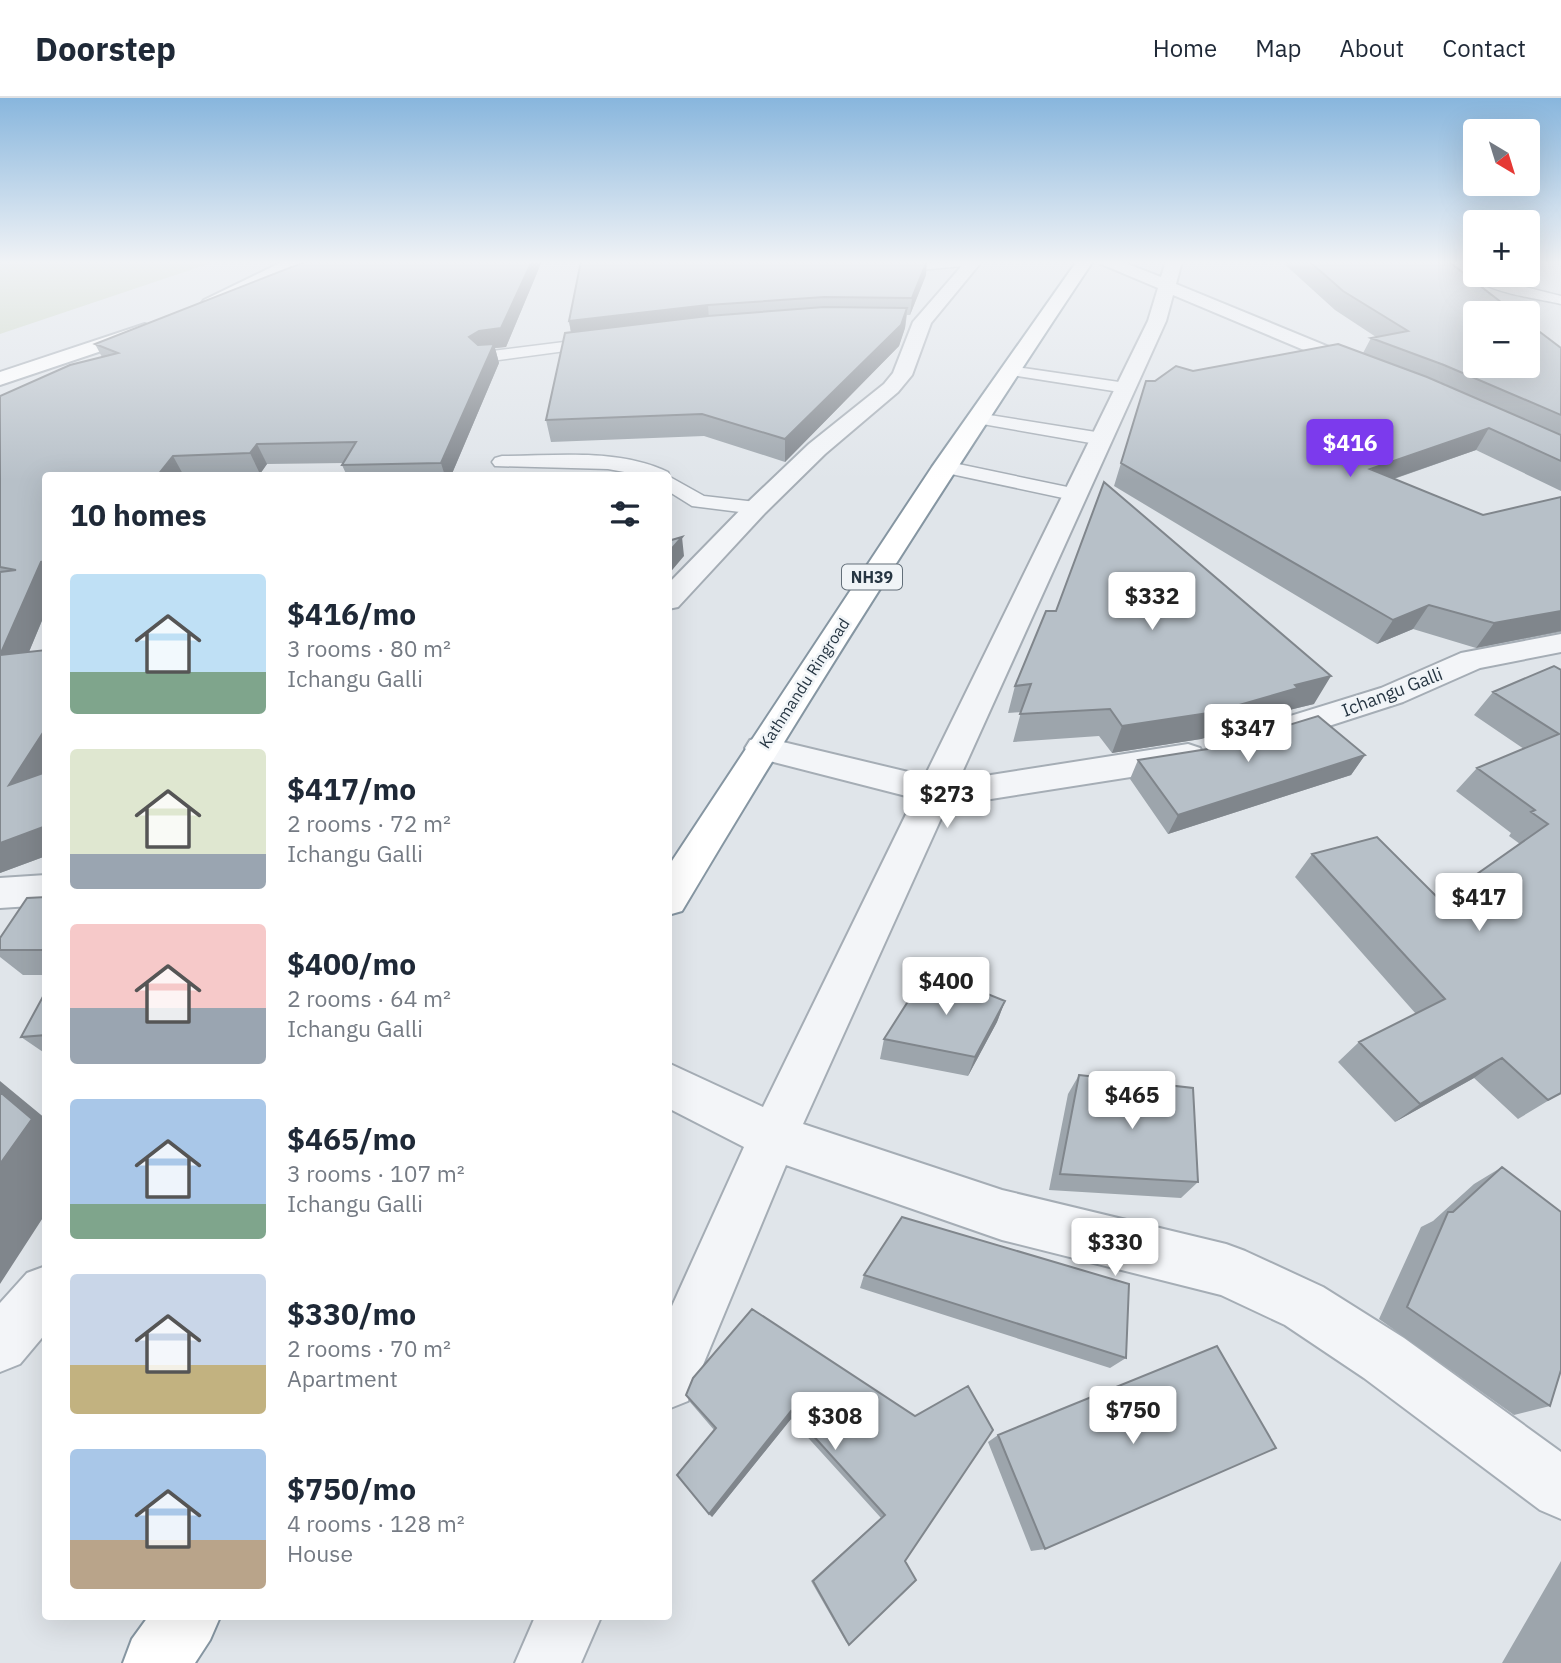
<!DOCTYPE html>
<html lang="en">
<head>
<meta charset="utf-8">
<style>
	:root { --surface:#fff; --page:#f6f6f7; --text:#1f2937; --muted:#747a83; --line:#e0e1e3; --accent:#7c3aed }
	body { margin:0; font-family:"IBM Plex Sans",sans-serif; background:var(--page); color:var(--text); height:100vh; display:flex; flex-direction:column; font-size:26px; white-space:nowrap }
	* { box-sizing:border-box; margin:0 }
	p { font-size:23px; color:var(--muted) }
	.icon { flex:none; width:38px; height:38px; fill:none; stroke:currentColor; stroke-width:2; stroke-linecap:round; stroke-linejoin:round }
	.map { position:relative; flex:1; overflow:hidden }
	.sheet { position:absolute; left:42px; top:374px; width:630px; height:1148px; display:flex; flex-direction:column; background:var(--surface); border-radius:7px; box-shadow:0 7px 28px #0002 }
	.sheet>* { flex:none }
	.needle { width:46px; rotate:142deg }
	.fabs { position:absolute; left:1463px; top:21px; display:grid; gap:14px }
	.fabs a { display:grid; place-items:center; width:77px; height:77px; border-radius:7px; background:var(--surface); box-shadow:0 7px 28px #0002; font-size:35px }
	.price { position:absolute; translate:-50% -60px; padding:0 16px; border-radius:7px; background:#fff; color:#222; font-size:23px; line-height:46px; filter:drop-shadow(0 2px 4px #0008) }
	.price::after { content:''; position:absolute; left:50%; top:42px; width:21px; height:16px; margin-left:-10px; background:inherit; clip-path:polygon(0 0,100% 0,50% 100%) }
	.price.on { background:var(--accent); color:#fff }
	ul { padding:0; list-style:none }
	li { display:flex; align-items:center; gap:21px; height:175px; padding:0 28px }
	li span { display:grid; place-items:center; flex:none; width:196px; height:140px; border-radius:7px; color:#555 }
	li>.icon { margin-inline-start:auto }
	span .icon { width:84px; height:84px; fill:#fffc; stroke-width:1 }
	li b { font-size:30px }
	h2 { display:flex; justify-content:space-between; align-items:center; height:84px; padding:0 28px; font-size:30px }
	header { display:flex; align-items:center; gap:42px; box-sizing:border-box; height:98px; padding:0 35px; background:var(--surface); border-bottom:2px solid var(--line) }
	header strong { font-size:33px }
	nav { display:flex; gap:38px; margin-inline-start:auto; font-size:24px }
	.map>svg:first-child { display:block }
	.green { fill:#c9d5c0 }
	.lines { fill:none; stroke-linecap:round; stroke-linejoin:round }
	.lane-casing { stroke:#a5adb5; stroke-width:3 }
	.street-casing { stroke:#a5adb5; stroke-width:4 }
	.secondary-casing { stroke:#a5adb5; stroke-width:4 }
	.highway-casing { stroke:#8696a2; stroke-width:4 }
	.lane { fill:#f3f5f8; fill-rule:evenodd }
	.street { fill:#f3f5f8; fill-rule:evenodd }
	.secondary { fill:#fff; fill-rule:evenodd }
	.highway { fill:#fff; fill-rule:evenodd }
	.wall { fill:#9da5ac }
	.shaded-wall { fill:#80868c }
	.building { fill:#b7c0c8; stroke:#80868c; stroke-width:2 }
	.labels { text-anchor:middle; dominant-baseline:central; stroke-width:5; stroke-linejoin:round; paint-order:stroke }
	.shield { fill:#f0f4f7; stroke:#636f79; stroke-width:2 }
	.shield-label { font-size:16px; font-weight:bold; fill:#273643 }
	.far-street-label { font-size:16px; fill:#273643; stroke:#f0f4f7 }
	.street-label { font-size:18px; fill:#273643; stroke:#f0f4f7 }
</style>
</head>
<body>
<header>
<strong>Doorstep</strong>
<nav><a>Home</a><a>Map</a><a>About</a><a>Contact</a></nav>
</header>
<div class="map">
<svg width="1561" height="1565" viewBox="0 0 1561 1565">
	<rect width="100%" height="100%" fill="#e0e5ea"/>
	<path class="green" d="M 0,163 L 217,163 L 0,236 Z"/>
	<g class="lines">
		<g class="lane-casing">
			<path id="lane" d="M 871,163 L 890,163 L 899,166 L 981,163 L 974,167 L 898,174 Z
				M 1475,173 L 1475,177 L 1487,177 L 1497,182 L 1561,198 L 1561,206 C 1536,200 1488,195 1470,177 Z
				M 604,239 L 612,244 L 610,247 L 484,264 L 476,259 L 484,254 Z
				M 1010,268 L 1126,285 L 1134,290 L 1126,295 L 1004,276 L 1002,273 L 1004,270 Z
				M 977,315 L 1102,335 L 1111,341 L 1102,347 L 971,324 L 968,320 L 971,316 Z
				M 502,358 C 556,358 618,350 668,374 L 670,379 L 704,398 L 756,404 L 763,406 L 766,410 L 763,414 L 756,416 L 692,408 L 668,393 L 668,378 L 646,378 L 608,371 L 495,368 L 492,364 L 495,360 Z
				M 944,363 L 1077,391 L 1084,393 L 1087,397 L 1084,401 L 1077,403 L 937,373 L 934,369 L 937,365 Z"/>
		</g>
		<g class="street-casing">
			<path id="street" d="M 966,163 L 982,163 L 931,225 L 912,277 L 898,294 L 825,356 L 765,415 L 678,509 L 668,511 L 668,486 L 747,405 L 809,346 L 884,286 L 893,275 L 913,224 Z
				M 1099,163 L 1120,163 L 1161,179 L 1166,163 L 1182,163 L 1176,186 L 1368,265 L 1371,269 L 1368,273 L 1354,273 L 1173,197 L 1166,223 L 960,679 L 991,677 L 1188,646 L 1200,650 L 1205,658 L 1200,666 L 1188,670 L 991,701 L 948,705 L 803,1026 L 1002,1092 L 1226,1146 L 1245,1153 L 1323,1189 L 1404,1240 L 1561,1354 L 1561,1421 L 1540,1412 L 1364,1280 L 1285,1227 L 1221,1197 L 1002,1142 L 786,1067 L 688,1303 L 668,1311 L 668,1217 L 744,1049 L 668,1010 L 668,965 L 763,1009 L 914,700 L 750,658 L 745,650 L 750,642 L 762,639 L 925,678 L 1148,223 L 1158,190 L 1101,166 Z
				M 1561,536 L 1561,554 L 1480,570 L 1403,604 L 1270,647 L 1258,644 L 1253,636 L 1258,628 L 1381,590 L 1461,555 Z
				M 46,777 L 46,807 L 0,810 L 0,780 Z
				M 46,1168 L 46,1235 L 20,1266 L 0,1274 L 0,1205 L 27,1175 Z
				M 535,1519 L 601,1519 L 581,1565 L 515,1565 Z"/>
		</g>
		<g class="secondary-casing">
			<path id="secondary" d="M 284,163 L 304,163 L 216,210 L 204,210 L 201,206 L 204,202 Z
				M 145,226 L 154,232 L 152,236 L 0,287 L 0,274 Z"/>
		</g>
		<g class="highway-casing">
			<path id="highway" d="M 1077,163 L 1093,163 C 951,377 813,592 682,813 L 668,817 L 668,769 L 932,369 Z
				M 148,1519 L 220,1519 L 210,1542 L 195,1565 L 123,1565 L 132,1541 Z"/>
		</g>
		<use href="#lane" class="lane"/>
		<use href="#street" class="street"/>
		<use href="#secondary" class="secondary"/>
		<use href="#highway" class="highway"/>
	</g>
	<path class="wall" d="M 307,163 L 542,163 L 506,249 L 495,250 L 499,265 L 451,378 L 347,378 L 342,367 L 344,365 L 267,366 L 260,376 L 188,378 L 46,378 L 46,513 L 29,554 L 46,758 L 0,775 L 0,298 L 102,259 L 95,246 Z
		M 1281,163 L 1448,163 L 1561,250 L 1561,393 L 1476,352 L 1394,381 L 1483,417 L 1561,399 L 1561,534 L 1476,550 L 1413,531 L 1377,546 L 1114,388 L 1146,283 L 1155,283 L 1193,273 L 1363,255 L 1371,240 L 1376,239 L 1335,212 Z
		M 926,177 L 910,217 L 907,217 L 905,230 L 899,248 L 785,364 L 704,338 L 551,344 L 546,322 L 571,235 L 569,223 Z
		M 1046,513 L 1314,606 L 1285,613 L 1282,617 L 1201,641 L 1112,655 L 1099,638 L 1013,644 L 1021,614 L 1008,615 L 1015,588 Z
		M 1561,572 L 1561,995 L 1518,1021 L 1474,980 L 1395,1024 L 1338,964 L 1359,944 L 1416,916 L 1295,779 L 1312,756 L 1440,802 L 1520,746 L 1509,738 L 1511,735 L 1456,693 L 1477,670 L 1524,651 L 1474,617 L 1493,594 Z
		M 1214,650 L 1365,657 L 1351,677 L 1168,736 L 1130,681 L 1138,662 Z
		M 46,799 L 46,877 L 23,877 L 0,859 L 0,840 Z
		M 46,893 L 46,956 L 21,939 Z
		M 1005,903 L 997,924 L 968,978 L 880,961 L 884,941 Z
		M 1079,977 L 1198,1084 L 1181,1100 L 1049,1092 L 1068,996 Z
		M 1502,1069 L 1550,1308 L 1514,1317 L 1379,1221 L 1421,1129 L 1433,1123 L 1474,1086 Z
		M 864,1177 L 1126,1260 L 1110,1270 L 860,1190 Z
		M 686,1297 L 915,1318 L 849,1547 L 846,1544 L 811,1483 L 881,1420 L 791,1321 L 712,1419 L 714,1332 L 690,1304 Z
		M 998,1337 L 1045,1451 L 1031,1453 L 988,1344 Z
		M 1561,1463 L 1561,1565 L 1502,1565 Z"/>
	<path class="shaded-wall" d="M 532,163 L 542,163 L 506,249 L 495,250 L 499,265 L 451,378 L 445,378 L 441,365 L 484,251 L 469,239 Z
		M 927,163 L 926,177 L 910,217 L 912,200 Z
		M 708,207 L 709,223 L 572,240 L 569,223 Z
		M 907,210 L 905,230 L 899,248 L 785,364 L 785,341 Z
		M 1489,330 L 1476,352 L 1358,393 L 1370,371 Z
		M 257,346 L 267,366 L 260,376 L 250,355 Z
		M 173,358 L 184,378 L 157,378 Z
		M 682,439 L 684,458 L 668,477 L 668,455 Z
		M 41,464 L 46,470 L 46,513 L 18,580 L 0,557 Z
		M 1429,507 L 1413,531 L 1377,546 L 1393,522 Z
		M 1561,513 L 1561,533 L 1476,550 L 1494,525 Z
		M 1331,578 L 1314,606 L 1285,613 L 1282,617 L 1201,641 L 1112,655 L 1122,628 Z
		M 46,630 L 46,684 L 9,687 Z
		M 1365,657 L 1351,677 L 1168,736 L 1178,717 Z
		M 46,728 L 46,758 L 0,775 L 0,745 Z
		M 1005,903 L 997,924 L 968,978 L 975,959 Z
		M 1502,960 L 1474,980 L 1395,1024 L 1420,1006 Z
		M 0,983 L 46,1021 L 46,1115 L 0,1186 Z
		M 791,1313 L 791,1321 L 712,1419 L 709,1416 Z"/>
	<path class="building" d="M 307,163 L 532,163 L 501,230 L 479,233 L 469,239 L 478,247 L 494,246 L 441,365 L 342,367 L 356,344 L 257,346 L 250,355 L 173,358 L 157,378 L 46,378 L 46,463 L 41,464 L 0,557 L 0,474 L 16,472 L 0,469 L 0,298 L 70,267 L 118,255 L 95,246 Z
		M 581,163 L 927,163 L 912,200 L 824,199 L 708,207 L 569,223 Z
		M 1309,163 L 1448,163 L 1515,215 L 1475,215 L 1475,268 L 1528,268 L 1528,225 L 1561,250 L 1561,317 L 1444,267 L 1371,240 L 1408,233 L 1343,193 Z
		M 824,209 L 907,210 L 901,227 L 785,341 L 702,316 L 546,322 L 565,235 L 708,218 Z
		M 1338,246 L 1427,279 L 1561,337 L 1561,363 L 1489,330 L 1370,371 L 1483,417 L 1561,399 L 1561,513 L 1494,525 L 1429,507 L 1393,522 L 1121,365 L 1146,283 L 1155,283 L 1176,268 L 1193,273 Z
		M 1104,384 L 1331,578 L 1295,587 L 1298,590 L 1215,614 L 1122,628 L 1110,611 L 1020,616 L 1031,586 L 1015,588 L 1046,513 L 1056,513 Z
		M 682,439 L 668,455 L 668,443 Z
		M 46,552 L 46,630 L 9,687 L 46,674 L 46,728 L 0,745 L 0,557 Z
		M 1554,568 L 1561,572 L 1561,995 L 1548,1002 L 1502,960 L 1420,1006 L 1359,944 L 1445,901 L 1312,756 L 1377,739 L 1440,802 L 1548,726 L 1531,714 L 1535,712 L 1477,670 L 1559,636 L 1493,594 Z
		M 1318,618 L 1365,657 L 1178,717 L 1138,662 L 1214,650 Z
		M 46,799 L 46,852 L 0,852 L 0,840 L 27,800 Z
		M 928,872 L 1005,903 L 975,959 L 884,941 Z
		M 46,893 L 46,937 L 21,939 Z
		M 1079,977 L 1193,990 L 1198,1084 L 1060,1076 Z
		M 0,994 L 32,1021 L 0,1066 Z
		M 1502,1069 L 1561,1114 L 1561,1272 L 1550,1308 L 1407,1209 L 1448,1114 L 1453,1114 Z
		M 902,1119 L 1129,1186 L 1126,1260 L 864,1177 Z
		M 752,1211 L 915,1318 L 968,1288 L 993,1332 L 905,1463 L 916,1482 L 849,1547 L 813,1483 L 885,1417 L 791,1313 L 709,1416 L 677,1377 L 716,1330 L 686,1297 L 693,1280 Z
		M 1217,1248 L 1276,1350 L 1045,1451 L 998,1337 Z"/>
	<linearGradient id="sky" x2="0" y2="1"><stop stop-color="#88b6dd"/><stop offset="0.43" stop-color="#f1f3f6"/><stop offset="1" stop-color="#f1f3f6" stop-opacity="0"/></linearGradient>
	<rect width="1561" height="382" fill="url(#sky)"/>
	<g class="labels">
		<rect class="shield" x="842" y="466.5" width="60" height="25" rx="5"/>
		<g class="shield-label">
			<text x="872" y="479">NH39</text>
		</g>
		<g class="far-street-label">
			<text transform="translate(804 585) rotate(-57)">Kathmandu Ringroad</text>
		</g>
		<g class="street-label">
			<text transform="translate(1392 594) rotate(-21)">Ichangu Galli</text>
		</g>
	</g>
</svg>
<div class="fabs">
<a><svg class="needle" viewBox="-14 -14 28 28"><path d="M0-13l5 13h-10z" fill="#e53935"/><path d="M0 13l5-13h-10z" fill="#747a83"/></svg></a>
<a>+</a>
<a>−</a>
</div>
<b class="price on" style="left:1350px;top:381px">$416</b>
<b class="price" style="left:1152px;top:534px">$332</b>
<b class="price" style="left:1248px;top:666px">$347</b>
<b class="price" style="left:947px;top:732px">$273</b>
<b class="price" style="left:1479px;top:835px">$417</b>
<b class="price" style="left:946px;top:919px">$400</b>
<b class="price" style="left:1132px;top:1033px">$465</b>
<b class="price" style="left:1115px;top:1180px">$330</b>
<b class="price" style="left:1133px;top:1348px">$750</b>
<b class="price" style="left:835px;top:1354px">$308</b>
<section class="sheet">
<h2>10 homes<svg class="icon" aria-label="filters" viewBox="0 0 24 24"><path d="M4 7h16M4 17h16"/><circle cx="9" cy="7" r="2"/><circle cx="15" cy="17" r="2"/></svg></h2>
<ul>
<li><span style="background:linear-gradient(#bfe0f5 70%,#7fa58c 0)"><svg class="icon" aria-label="home" viewBox="0 0 24 24"><path d="M3 11l9-7 9 7M6 9v11h12V9"/></svg></span><div><b>$416/mo</b><p>3 rooms · 80 m²</p><p>Ichangu Galli</p></div></li>
<li><span style="background:linear-gradient(#dfe7d0 75%,#9aa5b1 0)"><svg class="icon" aria-label="home" viewBox="0 0 24 24"><path d="M3 11l9-7 9 7M6 9v11h12V9"/></svg></span><div><b>$417/mo</b><p>2 rooms · 72 m²</p><p>Ichangu Galli</p></div></li>
<li><span style="background:linear-gradient(#f6c9c9 60%,#9aa5b1 0)"><svg class="icon" aria-label="home" viewBox="0 0 24 24"><path d="M3 11l9-7 9 7M6 9v11h12V9"/></svg></span><div><b>$400/mo</b><p>2 rooms · 64 m²</p><p>Ichangu Galli</p></div></li>
<li><span style="background:linear-gradient(#a9c7e8 75%,#7fa58c 0)"><svg class="icon" aria-label="home" viewBox="0 0 24 24"><path d="M3 11l9-7 9 7M6 9v11h12V9"/></svg></span><div><b>$465/mo</b><p>3 rooms · 107 m²</p><p>Ichangu Galli</p></div></li>
<li><span style="background:linear-gradient(#c9d6e8 65%,#c2b280 0)"><svg class="icon" aria-label="home" viewBox="0 0 24 24"><path d="M3 11l9-7 9 7M6 9v11h12V9"/></svg></span><div><b>$330/mo</b><p>2 rooms · 70 m²</p><p>Apartment</p></div></li>
<li><span style="background:linear-gradient(#a9c7e8 65%,#b9a48a 0)"><svg class="icon" aria-label="home" viewBox="0 0 24 24"><path d="M3 11l9-7 9 7M6 9v11h12V9"/></svg></span><div><b>$750/mo</b><p>4 rooms · 128 m²</p><p>House</p></div></li>
</ul>
</section>
</div>
</body>
</html>
